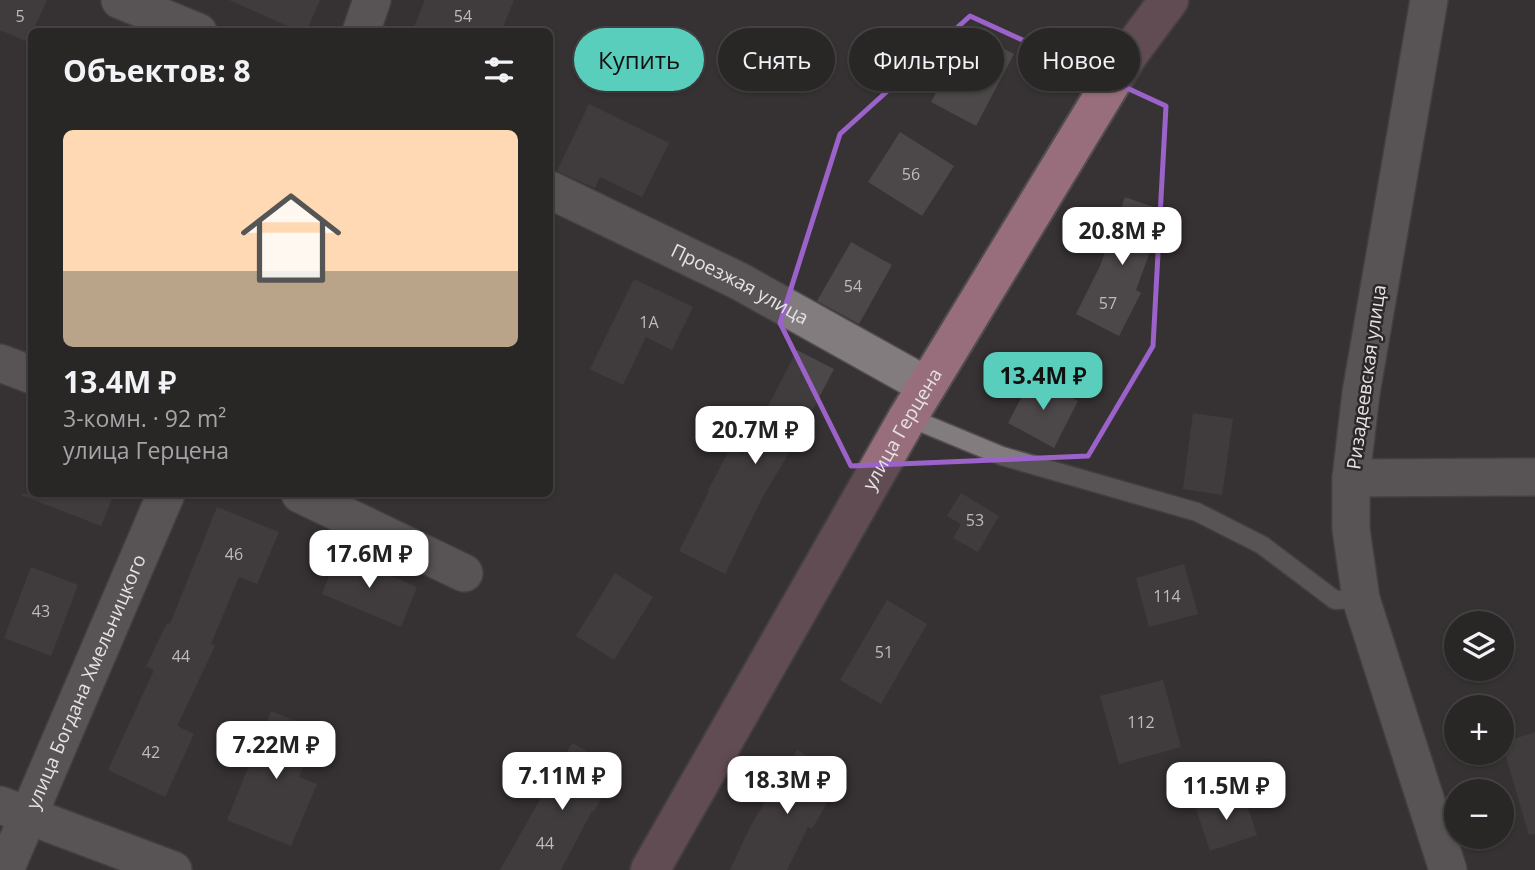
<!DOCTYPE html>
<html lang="ru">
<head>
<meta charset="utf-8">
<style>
	:root { --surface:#292626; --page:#353232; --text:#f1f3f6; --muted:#a5a5a7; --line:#454343; --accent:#5acebc }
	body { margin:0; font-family:"Open Sans",sans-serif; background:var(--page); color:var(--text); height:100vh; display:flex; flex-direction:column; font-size:26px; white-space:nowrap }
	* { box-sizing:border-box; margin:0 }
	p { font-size:23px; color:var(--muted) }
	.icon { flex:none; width:38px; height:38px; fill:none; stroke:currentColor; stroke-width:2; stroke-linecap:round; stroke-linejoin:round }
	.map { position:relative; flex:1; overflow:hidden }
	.panel { position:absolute; left:28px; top:28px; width:525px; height:469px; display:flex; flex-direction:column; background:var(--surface); border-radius:10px; box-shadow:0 2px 5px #0004,0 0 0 2px var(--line) }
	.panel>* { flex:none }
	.top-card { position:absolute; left:574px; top:28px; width:665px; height:63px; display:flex; gap:14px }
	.fabs { position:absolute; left:1444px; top:611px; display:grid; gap:14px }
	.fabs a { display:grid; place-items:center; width:70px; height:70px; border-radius:50%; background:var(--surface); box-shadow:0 2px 5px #0004,0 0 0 2px var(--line); font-size:35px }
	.price { position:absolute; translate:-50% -60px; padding:0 16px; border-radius:14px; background:#fff; color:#222; font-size:23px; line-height:46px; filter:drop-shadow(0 2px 4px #0008) }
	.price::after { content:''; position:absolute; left:50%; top:42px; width:21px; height:16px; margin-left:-10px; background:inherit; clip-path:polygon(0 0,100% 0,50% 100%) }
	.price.selected { background:var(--accent); color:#111 }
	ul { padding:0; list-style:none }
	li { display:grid; align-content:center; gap:14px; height:371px; padding:0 35px }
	li span { display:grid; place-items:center; height:217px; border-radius:10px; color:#555 }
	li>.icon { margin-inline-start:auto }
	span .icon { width:126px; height:126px; fill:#fffc; stroke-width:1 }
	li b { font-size:30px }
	h2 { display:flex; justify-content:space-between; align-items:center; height:84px; padding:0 35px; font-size:30px }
	.pill { padding:0 24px; border-radius:32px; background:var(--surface); box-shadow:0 2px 5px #0004,0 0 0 2px var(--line); font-size:24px; line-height:63px }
	.pill.selected { background:var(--accent); color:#111 }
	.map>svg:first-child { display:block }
	.building { fill:#4c4748 }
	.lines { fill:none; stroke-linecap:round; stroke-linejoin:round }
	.lane-casing { stroke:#524e4f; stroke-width:21 }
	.street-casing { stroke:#524e4f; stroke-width:40 }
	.secondary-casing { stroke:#524e4f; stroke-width:42 }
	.lane { stroke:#827c7e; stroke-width:18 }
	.street { stroke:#827c7e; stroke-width:37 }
	.secondary { stroke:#986e7d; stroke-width:38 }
	.marked { fill:none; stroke:#9b63ca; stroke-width:5; stroke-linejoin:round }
	.labels { text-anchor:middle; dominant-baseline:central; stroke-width:5; stroke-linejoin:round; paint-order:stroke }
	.number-label { font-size:16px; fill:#bfbbbc }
	.street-label { font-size:19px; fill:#e5e2e3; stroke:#2c2829 }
</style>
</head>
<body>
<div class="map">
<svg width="1535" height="870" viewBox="0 0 1535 870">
	<rect width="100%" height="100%" fill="#373233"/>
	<path class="building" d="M 0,0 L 47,0 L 28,42 L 0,30 Z
		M 229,0 L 320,0 L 306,32 L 301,32 Z
		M 425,0 L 514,0 L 501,32 L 412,32 Z
		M 969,31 L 1014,54 L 976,126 L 931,102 Z
		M 589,104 L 669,143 L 642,197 L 600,177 L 595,188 L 557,171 Z
		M 900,132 L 954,166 L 922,216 L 868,182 Z
		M 1125,197 L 1165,211 L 1136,290 L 1141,293 L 1119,336 L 1076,314 L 1100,266 Z
		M 851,242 L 892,265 L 859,324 L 817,301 Z
		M 634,279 L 693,307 L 672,350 L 646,337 L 623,385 L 590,369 Z
		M 797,350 L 834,369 L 799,436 L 761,500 L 725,574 L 679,551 L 709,491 L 708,490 L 730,449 L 743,455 Z
		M 1032,377 L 1078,401 L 1054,448 L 1008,423 Z
		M 1193,413 L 1233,419 L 1222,495 L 1183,489 Z
		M 961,493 L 999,516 L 978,552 L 953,538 L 961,524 L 947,516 Z
		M 22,494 L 114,494 L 101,526 L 21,495 Z
		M 217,507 L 279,532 L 257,584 L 239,577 L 211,644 L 215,646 L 177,726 L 194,734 L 165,797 L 108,770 L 154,670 L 146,666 L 167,623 L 170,624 Z
		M 338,554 L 417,587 L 401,627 L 322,594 Z
		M 1184,564 L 1198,614 L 1149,627 L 1136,578 Z
		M 31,567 L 78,585 L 51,656 L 4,638 Z
		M 615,573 L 653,597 L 614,660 L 576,636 Z
		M 887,600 L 927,624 L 881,704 L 840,680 Z
		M 1163,680 L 1181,747 L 1119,764 L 1100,696 Z
		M 271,711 L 318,730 L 299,777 L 317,784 L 291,846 L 227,820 Z
		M 1535,732 L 1535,834 L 1529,835 L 1502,743 Z
		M 572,743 L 618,768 L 594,812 L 592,811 L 561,870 L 500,870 Z
		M 797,750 L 842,777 L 812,829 L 808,827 L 787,870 L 730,870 L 751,825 Z
		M 1243,793 L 1257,835 L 1210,851 L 1196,809 Z"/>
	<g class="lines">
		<g class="lane-casing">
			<path id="lane" d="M 908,417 L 1002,456 L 1197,512 L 1262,545 L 1335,600 L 1361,599"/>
		</g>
		<g class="street-casing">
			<g id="street">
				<path d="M 120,0 L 198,32"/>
				<path d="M 1429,0 L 1361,393 L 1351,478 L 1351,529 L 1361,599 L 1448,870"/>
				<path d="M 361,32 L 372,0"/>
				<path id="s1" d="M 550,190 L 739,281 L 927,386"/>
				<path d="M 0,363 L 32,375"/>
				<path d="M 1351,478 L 1535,477"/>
				<path d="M 300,494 L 464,573"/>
				<path d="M 0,805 L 173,870"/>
				<path id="s2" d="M 5,870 L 166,494"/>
			</g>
		</g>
		<g class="secondary-casing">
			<g id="secondary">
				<path id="s3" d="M 650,870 L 908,417 L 1128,55 L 1169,0"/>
			</g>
		</g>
		<use href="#lane" class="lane"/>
		<use href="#street" class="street"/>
		<use href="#secondary" class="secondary"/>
	</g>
	<path d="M0 0H1535V870H0ZM 970,16 L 1166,106 L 1153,346 L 1088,456 L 851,466 L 780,323 L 840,134 Z" fill="#373233" fill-opacity=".55" fill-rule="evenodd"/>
	<path class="marked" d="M 970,16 L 1166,106 L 1153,346 L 1088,456 L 851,466 L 780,323 L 840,134 Z"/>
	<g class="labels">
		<g class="number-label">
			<text x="20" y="16">5</text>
			<text x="463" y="16">54</text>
			<text x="911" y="174">56</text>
			<text x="853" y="286">54</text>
			<text x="1108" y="303">57</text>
			<text x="649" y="322">1А</text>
			<text x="975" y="520">53</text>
			<text x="234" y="554">46</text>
			<text x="1167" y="596">114</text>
			<text x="41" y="611">43</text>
			<text x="884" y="652">51</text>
			<text x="181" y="656">44</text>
			<text x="1141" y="722">112</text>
			<text x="151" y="752">42</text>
			<text x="545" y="843">44</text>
		</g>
		<g class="street-label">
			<text stroke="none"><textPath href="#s1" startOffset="212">Проезжая улица</textPath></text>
			<text transform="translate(1366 377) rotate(-82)">Ризадеевская улица</text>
			<text stroke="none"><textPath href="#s3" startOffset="508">улица Герцена</textPath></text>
			<text stroke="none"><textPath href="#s2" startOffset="205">улица Богдана Хмельницкого</textPath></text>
		</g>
	</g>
</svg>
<div class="fabs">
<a><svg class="icon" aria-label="layers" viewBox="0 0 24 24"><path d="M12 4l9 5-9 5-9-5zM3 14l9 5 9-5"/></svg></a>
<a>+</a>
<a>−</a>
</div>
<b class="price" style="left:1122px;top:267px">20.8M ₽</b>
<b class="price selected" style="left:1043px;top:412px">13.4M ₽</b>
<b class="price" style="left:755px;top:466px">20.7M ₽</b>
<b class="price" style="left:369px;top:590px">17.6M ₽</b>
<b class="price" style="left:276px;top:781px">7.22M ₽</b>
<b class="price" style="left:562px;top:812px">7.11M ₽</b>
<b class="price" style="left:787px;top:816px">18.3M ₽</b>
<b class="price" style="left:1226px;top:822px">11.5M ₽</b>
<div class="top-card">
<a class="pill selected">Купить</a>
<a class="pill">Снять</a>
<a class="pill">Фильтры</a>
<a class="pill">Новое</a>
</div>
<section class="panel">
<h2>Объектов: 8<svg class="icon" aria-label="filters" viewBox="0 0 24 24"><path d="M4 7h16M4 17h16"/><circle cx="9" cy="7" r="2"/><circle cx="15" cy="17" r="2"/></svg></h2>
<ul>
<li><span style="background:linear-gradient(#ffd9b3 65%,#b9a48a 0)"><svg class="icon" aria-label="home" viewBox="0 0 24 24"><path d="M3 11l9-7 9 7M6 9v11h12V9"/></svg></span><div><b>13.4M ₽</b><p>3-комн. · 92 m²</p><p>улица Герцена</p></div></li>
</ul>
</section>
</div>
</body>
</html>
